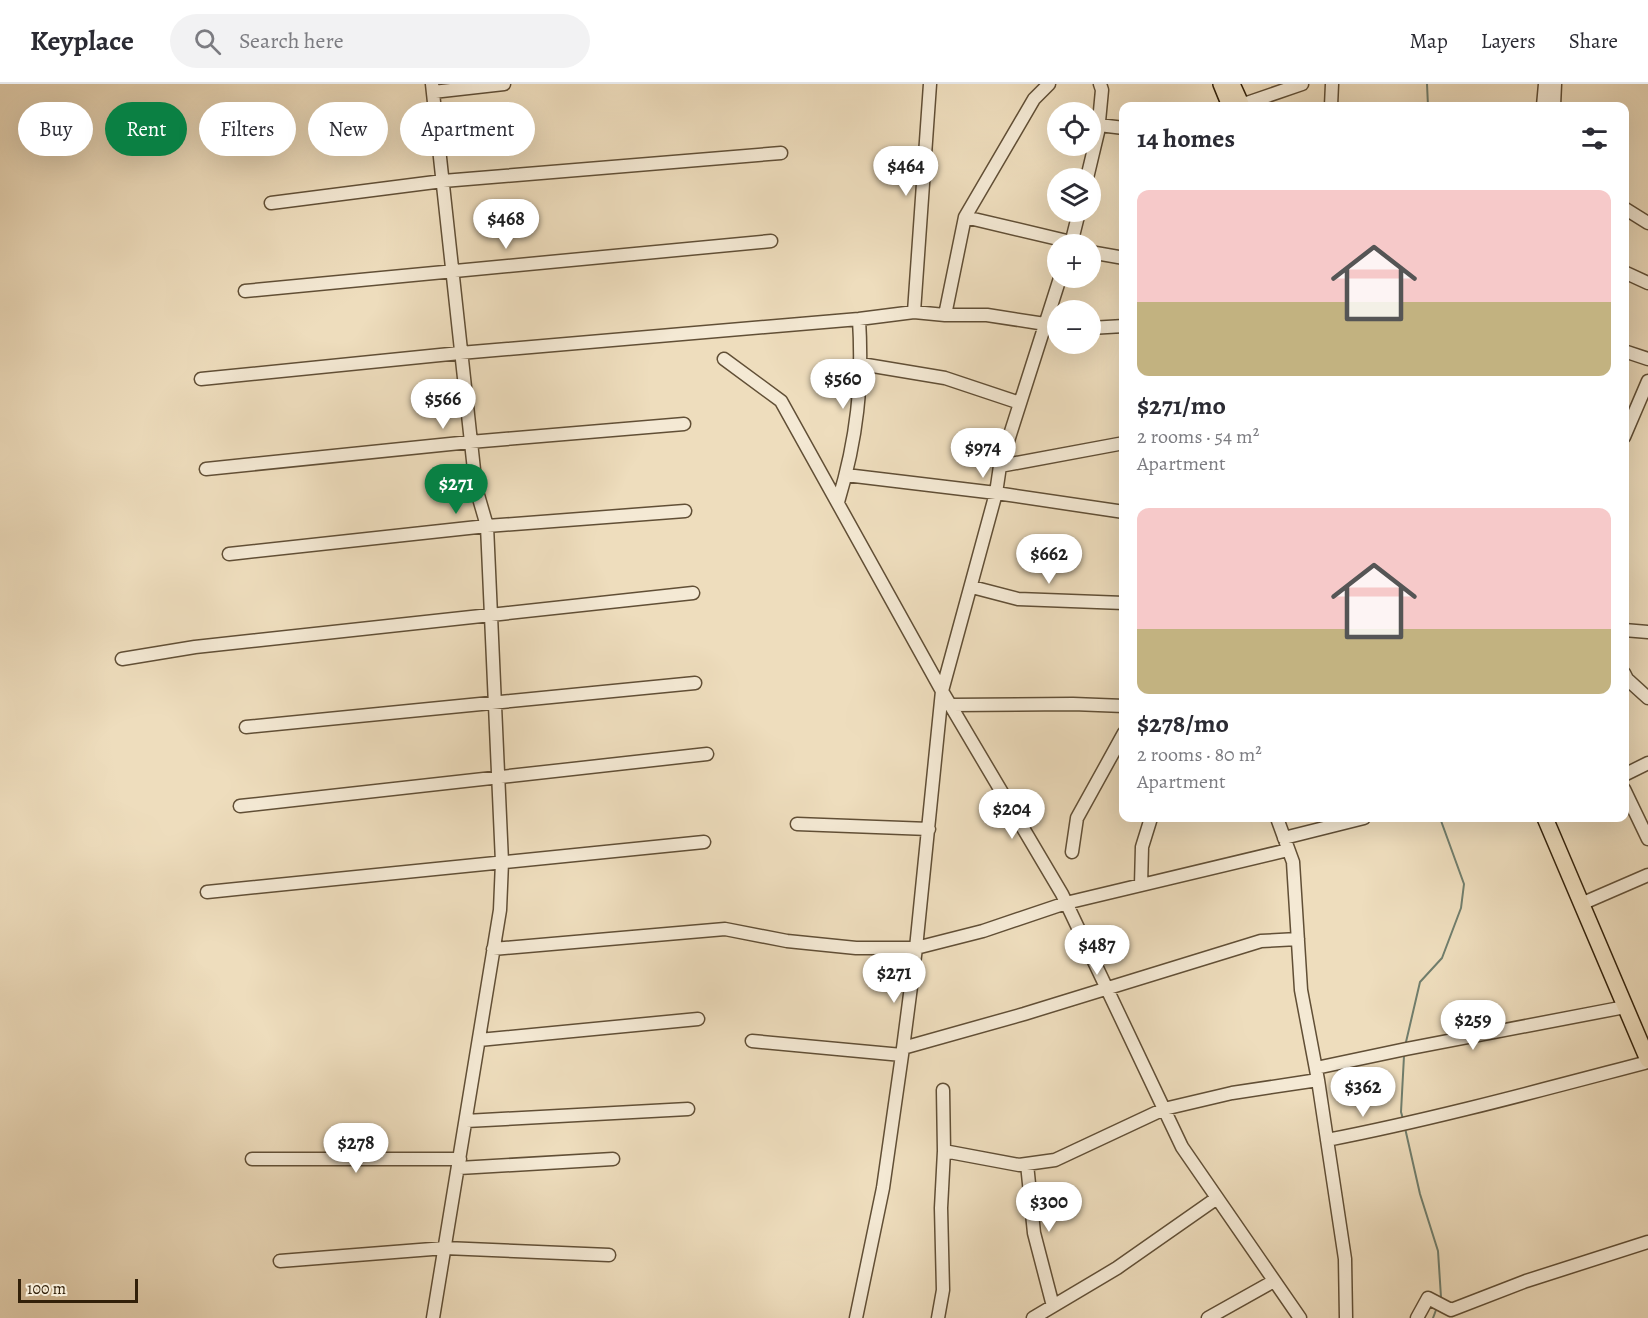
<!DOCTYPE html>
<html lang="en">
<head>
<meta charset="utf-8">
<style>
	:root { --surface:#fff; --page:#f2f2f3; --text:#2b2b33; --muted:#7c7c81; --line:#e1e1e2; --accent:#0b8043 }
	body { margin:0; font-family:Alegreya,serif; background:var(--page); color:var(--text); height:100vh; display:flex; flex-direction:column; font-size:22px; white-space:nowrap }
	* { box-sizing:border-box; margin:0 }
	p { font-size:20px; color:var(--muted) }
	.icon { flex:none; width:33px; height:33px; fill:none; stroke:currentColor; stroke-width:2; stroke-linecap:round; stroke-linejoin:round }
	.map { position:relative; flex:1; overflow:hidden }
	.side { position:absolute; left:1119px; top:18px; width:510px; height:720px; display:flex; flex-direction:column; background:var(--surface); border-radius:12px; box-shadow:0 6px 24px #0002 }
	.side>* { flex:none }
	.top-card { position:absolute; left:18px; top:18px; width:570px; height:54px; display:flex; gap:12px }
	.buttons { position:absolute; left:1047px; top:18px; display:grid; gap:12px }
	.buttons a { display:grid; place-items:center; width:54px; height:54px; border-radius:50%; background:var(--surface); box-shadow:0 6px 24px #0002; font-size:30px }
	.scale { position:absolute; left:18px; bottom:15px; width:120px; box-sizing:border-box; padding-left:6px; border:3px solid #322009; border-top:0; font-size:16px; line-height:21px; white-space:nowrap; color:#322009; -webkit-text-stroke:4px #f4e9d4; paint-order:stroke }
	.price { position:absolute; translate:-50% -51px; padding:0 14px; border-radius:21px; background:#fff; color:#222; font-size:20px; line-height:39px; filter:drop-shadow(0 2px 3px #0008) }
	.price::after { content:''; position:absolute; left:50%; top:36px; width:18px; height:14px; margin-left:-9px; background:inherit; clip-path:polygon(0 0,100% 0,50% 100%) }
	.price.selected { background:var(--accent); color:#fff }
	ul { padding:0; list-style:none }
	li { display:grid; align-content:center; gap:12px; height:318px; padding:0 18px }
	li span { display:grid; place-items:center; height:186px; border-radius:12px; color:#555 }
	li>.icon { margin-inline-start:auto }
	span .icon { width:108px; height:108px; fill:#fffc; stroke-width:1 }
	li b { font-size:26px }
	h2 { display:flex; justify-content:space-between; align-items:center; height:72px; padding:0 18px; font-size:26px }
	.tag { padding:0 21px; border-radius:27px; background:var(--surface); box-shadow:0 6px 24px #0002; font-size:21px; line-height:54px }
	.tag.selected { background:var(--accent); color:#fff }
	header { display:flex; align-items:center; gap:36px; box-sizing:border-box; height:84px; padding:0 30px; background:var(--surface); border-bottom:2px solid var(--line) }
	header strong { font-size:28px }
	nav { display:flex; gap:33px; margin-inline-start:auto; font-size:21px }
	.search { width:420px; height:54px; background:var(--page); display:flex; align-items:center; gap:15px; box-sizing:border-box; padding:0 21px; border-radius:33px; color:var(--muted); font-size:22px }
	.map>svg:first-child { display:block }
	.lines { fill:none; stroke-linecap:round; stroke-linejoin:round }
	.stream { stroke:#707e6d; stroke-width:2 }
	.minor-casing { stroke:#614f36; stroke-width:15 }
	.major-casing { stroke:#322009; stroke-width:18 }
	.minor { stroke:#f4e9d4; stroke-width:12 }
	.major { stroke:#eeddbd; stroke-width:15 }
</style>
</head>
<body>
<header>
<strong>Keyplace</strong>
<div class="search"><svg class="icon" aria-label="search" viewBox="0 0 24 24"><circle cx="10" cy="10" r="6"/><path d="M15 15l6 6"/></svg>Search here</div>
<nav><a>Map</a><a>Layers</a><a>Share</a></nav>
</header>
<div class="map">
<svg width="1648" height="1234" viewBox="0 0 1648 1234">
	<rect width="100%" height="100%" fill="#eeddbd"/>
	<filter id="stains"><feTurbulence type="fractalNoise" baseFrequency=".00333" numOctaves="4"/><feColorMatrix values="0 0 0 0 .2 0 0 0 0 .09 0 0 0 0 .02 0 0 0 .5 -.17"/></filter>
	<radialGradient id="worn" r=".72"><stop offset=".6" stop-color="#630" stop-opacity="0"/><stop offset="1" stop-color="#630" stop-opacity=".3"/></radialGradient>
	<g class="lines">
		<path class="stream" d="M 1427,0 L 1428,22
			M 1406,958 L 1420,898 L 1442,874 L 1461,824 L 1464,800 L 1440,734
			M 1403,1035 L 1401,1028 L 1404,972
			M 1405,1044 L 1420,1110 L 1438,1167 L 1441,1213
			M 1433,1234 L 1436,1226"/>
		<g class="minor-casing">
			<path id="minor" d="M 432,0 L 476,404 L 487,442 L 502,778 L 500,826 L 433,1234
				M 433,8 L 504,0
				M 1241,21 L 1302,0
				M 1331,22 L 1332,0
				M 1543,22 L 1545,0
				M 1554,22 L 1555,0
				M 1099,41 L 1124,44
				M 1087,94 L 1098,48 L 1102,6 L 1100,0
				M 271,119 L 443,97 L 781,69
				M 1624,124 L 1648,139
				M 965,133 L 1071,158
				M 1071,160 L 1079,128
				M 1090,168 L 1124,174
				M 1624,188 L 1648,199
				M 245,207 L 771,157
				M 914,228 L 930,0
				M 945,231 L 965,133 L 1034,15 L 1049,0
				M 1090,244 L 1124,242
				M 1624,267 L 1648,275
				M 724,275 L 781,317 L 942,607 L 1062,810 L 1182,1063 L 1300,1234
				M 861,280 L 945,294 L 1020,319
				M 201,295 L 460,269 L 859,235 L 914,228 L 945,231 L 987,231 L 1058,242
				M 1624,353 L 1648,297
				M 1000,382 L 1124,359
				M 206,385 L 470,358 L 684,340
				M 846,391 L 996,409 L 1124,428
				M 838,418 C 857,355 863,300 859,235
				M 229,470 L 487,442 L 685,427
				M 972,503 L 1018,515 L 1124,519
				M 1624,546 L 1648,548
				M 122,575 L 195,563 L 693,509
				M 1624,589 L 1627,595 L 1648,614
				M 951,621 L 1073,620 L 1124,622
				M 246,643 L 695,599
				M 1624,691 L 1648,679
				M 1624,705 L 1648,755
				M 240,722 L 707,670
				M 1277,734 L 1293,778 L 1301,906 L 1318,996 L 1345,1175 L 1346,1234
				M 797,740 L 929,745
				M 1284,754 L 1364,734
				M 1072,768 L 1077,734 L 1124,649
				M 1141,801 L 1142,763 L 1151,734
				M 207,808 L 704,758
				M 1581,820 L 1648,791
				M 493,865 L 725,845 L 787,857 L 856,864 L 916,864 L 983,847 L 1066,819 L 1288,766
				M 479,956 L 698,935
				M 752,957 L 902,971
				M 903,964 L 1024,930 L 1261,857 L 1298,855
				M 1316,984 L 1406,965 L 1625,923
				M 466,1037 L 688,1025
				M 1327,1056 C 1435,1035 1541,1006 1648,978
				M 944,1067 L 1019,1081 L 1055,1076 L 1164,1025 L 1232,1009 L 1318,996
				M 252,1075 L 460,1075
				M 1027,1080 L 1034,1149 L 1053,1222
				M 459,1084 L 613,1075
				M 280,1177 L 445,1164 L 609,1171
				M 856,1234 L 883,1104 L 903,964 L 916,864 L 942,607 L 996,409 L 1000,382 L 1060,194
				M 938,1234 L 943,1206 L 941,1124 L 944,1067 L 943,1006
				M 1033,1234 L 1117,1184 L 1217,1114
				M 1208,1234 L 1274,1197
				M 1417,1234 L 1428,1214 L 1451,1226 L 1526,1197 L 1648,1158"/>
		</g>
		<g class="major-casing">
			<path id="major" d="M 1221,0 L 1230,22
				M 1232,0 L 1242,22
				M 1545,734 L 1648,976"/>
		</g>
		<use href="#minor" class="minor"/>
		<use href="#major" class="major"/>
	</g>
	<rect width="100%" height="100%" filter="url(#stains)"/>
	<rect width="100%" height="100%" fill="url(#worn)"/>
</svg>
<div class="buttons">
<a><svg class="icon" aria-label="locate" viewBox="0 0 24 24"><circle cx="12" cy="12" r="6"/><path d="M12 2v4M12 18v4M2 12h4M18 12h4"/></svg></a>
<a><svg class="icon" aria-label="layers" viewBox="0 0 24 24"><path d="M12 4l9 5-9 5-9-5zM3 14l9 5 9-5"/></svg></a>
<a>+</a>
<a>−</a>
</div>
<div class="scale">100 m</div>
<b class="price" style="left:906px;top:113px">$464</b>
<b class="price" style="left:506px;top:166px">$468</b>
<b class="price" style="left:843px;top:326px">$560</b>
<b class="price" style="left:443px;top:346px">$566</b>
<b class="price" style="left:983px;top:395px">$974</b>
<b class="price selected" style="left:456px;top:431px">$271</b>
<b class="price" style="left:1049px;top:501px">$662</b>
<b class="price" style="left:1012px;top:756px">$204</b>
<b class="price" style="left:1097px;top:892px">$487</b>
<b class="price" style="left:894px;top:920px">$271</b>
<b class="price" style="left:1473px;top:967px">$259</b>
<b class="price" style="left:1363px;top:1034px">$362</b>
<b class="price" style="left:356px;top:1090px">$278</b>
<b class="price" style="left:1049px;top:1149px">$300</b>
<div class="top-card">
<a class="tag">Buy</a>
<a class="tag selected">Rent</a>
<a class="tag">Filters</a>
<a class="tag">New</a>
<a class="tag">Apartment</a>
</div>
<section class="side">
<h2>14 homes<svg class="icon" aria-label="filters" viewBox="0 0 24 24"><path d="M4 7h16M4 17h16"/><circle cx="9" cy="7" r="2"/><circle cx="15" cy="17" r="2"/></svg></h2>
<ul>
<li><span style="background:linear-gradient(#f6c9c9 60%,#c2b280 0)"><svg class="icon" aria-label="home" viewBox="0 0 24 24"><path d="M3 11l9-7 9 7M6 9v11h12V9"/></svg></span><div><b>$271/mo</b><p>2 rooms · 54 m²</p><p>Apartment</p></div></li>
<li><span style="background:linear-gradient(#f6c9c9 65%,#c2b280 0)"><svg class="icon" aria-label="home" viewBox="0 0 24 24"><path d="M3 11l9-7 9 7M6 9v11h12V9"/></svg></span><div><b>$278/mo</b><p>2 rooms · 80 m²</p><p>Apartment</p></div></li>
</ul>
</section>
</div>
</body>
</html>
